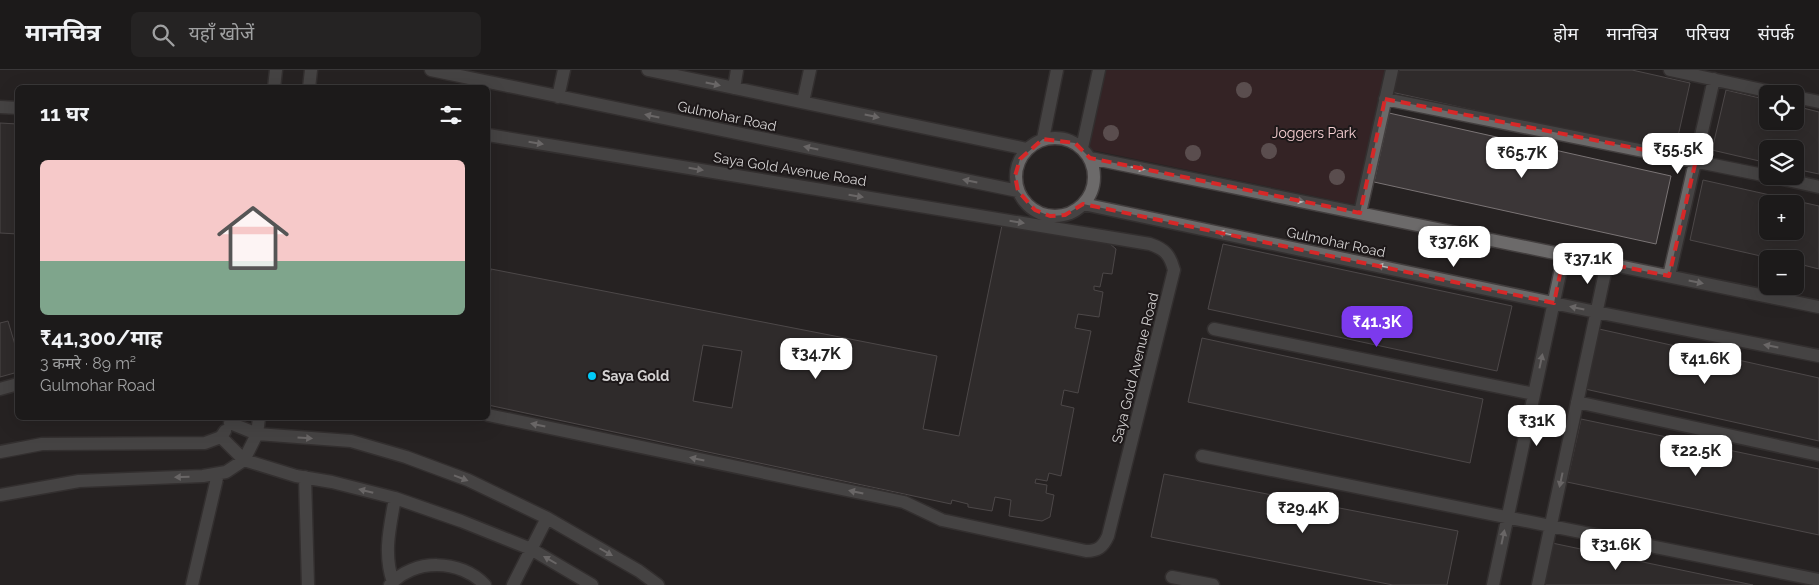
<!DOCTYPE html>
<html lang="hi">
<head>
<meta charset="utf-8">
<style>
	:root { --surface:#1c1a1a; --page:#252323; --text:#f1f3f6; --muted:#a0a1a2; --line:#3a3839; --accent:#7c3aed }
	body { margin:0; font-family:Raleway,"Noto Sans Devanagari",sans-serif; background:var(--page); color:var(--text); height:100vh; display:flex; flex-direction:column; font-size:19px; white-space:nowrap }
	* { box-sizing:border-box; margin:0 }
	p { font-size:16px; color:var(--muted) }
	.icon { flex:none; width:28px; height:28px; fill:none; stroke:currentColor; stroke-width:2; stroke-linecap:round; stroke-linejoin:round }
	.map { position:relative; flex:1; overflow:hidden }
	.side { position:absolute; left:15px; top:15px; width:475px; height:335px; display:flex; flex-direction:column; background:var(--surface); border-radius:8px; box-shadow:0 5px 20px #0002,0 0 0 1px var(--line) }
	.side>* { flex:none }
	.fabs { position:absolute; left:1759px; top:15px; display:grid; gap:10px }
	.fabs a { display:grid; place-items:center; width:45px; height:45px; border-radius:8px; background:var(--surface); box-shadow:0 5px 20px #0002,0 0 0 1px var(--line); font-size:25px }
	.price { position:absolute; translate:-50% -42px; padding:0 11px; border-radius:10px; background:#fff; color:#222; font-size:16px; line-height:32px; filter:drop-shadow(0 1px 2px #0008) }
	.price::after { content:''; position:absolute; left:50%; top:30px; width:15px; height:11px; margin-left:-8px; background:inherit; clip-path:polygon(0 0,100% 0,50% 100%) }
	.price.selected { background:var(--accent); color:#fff }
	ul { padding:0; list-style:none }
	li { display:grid; align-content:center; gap:10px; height:265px; padding:0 25px }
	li+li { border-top:1px solid var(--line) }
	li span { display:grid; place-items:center; height:155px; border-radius:8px; color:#555 }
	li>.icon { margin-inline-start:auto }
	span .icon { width:90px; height:90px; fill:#fffc; stroke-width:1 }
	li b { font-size:21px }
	h2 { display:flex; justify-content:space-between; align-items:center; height:60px; padding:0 25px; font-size:21px }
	header { display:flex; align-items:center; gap:30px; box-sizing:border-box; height:70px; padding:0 25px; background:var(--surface); border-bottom:1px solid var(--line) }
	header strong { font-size:24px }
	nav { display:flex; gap:28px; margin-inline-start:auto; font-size:18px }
	.search { width:350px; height:45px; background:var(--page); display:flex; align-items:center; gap:12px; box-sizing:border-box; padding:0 18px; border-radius:8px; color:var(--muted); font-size:19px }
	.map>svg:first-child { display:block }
	.green { fill:#452529 }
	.building { fill:#3b3637; stroke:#7a7475; fill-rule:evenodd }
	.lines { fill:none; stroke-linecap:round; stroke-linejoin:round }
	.minor-casing { stroke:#423e3e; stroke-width:15 }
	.minor { stroke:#6c6a6a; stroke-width:12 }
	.tree { fill:#998283 }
	.oneway { fill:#bab8b8 }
	.marked { fill:none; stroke:#d62828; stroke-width:4; stroke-dasharray:10 6; stroke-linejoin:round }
	.poi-dot { fill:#01cbf9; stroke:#1d1819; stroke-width:2 }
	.labels { text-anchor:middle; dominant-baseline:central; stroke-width:4; stroke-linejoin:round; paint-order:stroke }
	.street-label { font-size:14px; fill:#d4d2d2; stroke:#1d1819 }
	.park-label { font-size:14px; fill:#f7d0d3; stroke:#1d1819 }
	.poi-label { font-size:14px; font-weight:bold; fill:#d4d2d2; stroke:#1d1819; text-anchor:start }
</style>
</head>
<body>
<header>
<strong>मानचित्र</strong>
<div class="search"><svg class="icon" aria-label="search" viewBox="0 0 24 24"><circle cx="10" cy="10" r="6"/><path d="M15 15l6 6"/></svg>यहाँ खोजें</div>
<nav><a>होम</a><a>मानचित्र</a><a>परिचय</a><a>संपर्क</a></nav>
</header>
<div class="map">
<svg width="1819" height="515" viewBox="0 0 1819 515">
	<rect width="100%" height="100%" fill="#262222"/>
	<path class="green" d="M 1099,0 L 1392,0 L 1362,136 L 1082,78 Z"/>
	<path class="building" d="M 1396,0 L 1632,0 L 1690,13 L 1674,84 L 1391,22 Z
		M 1726,20 L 1768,30 L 1768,51 L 1795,51 L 1795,36 L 1819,42 L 1819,104 L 1795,99 L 1795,79 L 1768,79 L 1768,93 L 1712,80 Z
		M 1389,43 L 1671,106 L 1656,174 L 1374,112 Z
		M 0,53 L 18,54 L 18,164 L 0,163 Z
		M 1703,110 L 1819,136 L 1819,199 L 1795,193 L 1795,189 L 1774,189 L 1690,170 ZM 1768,134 L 1795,134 L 1795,161 L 1768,161 Z
		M 1002,155 L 1109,173 L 1116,179 L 1112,204 L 1103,203 L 1100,217 L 1094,216 L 1094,220 L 1103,222 L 1099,247 L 1078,244 L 1075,258 L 1091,261 L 1078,323 L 1064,320 L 1061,335 L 1074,338 L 1061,406 L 1049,403 L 1047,411 L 1036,409 L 1035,413 L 1047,415 L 1046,423 L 1054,425 L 1050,447 L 1042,451 L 1009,446 L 1011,430 L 995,427 L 992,441 L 968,437 L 968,434 L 952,430 L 951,434 L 488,335 L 488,217 L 491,199 L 937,286 L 923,359 L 959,366 ZM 703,275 L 742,281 L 732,338 L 693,331 Z
		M 1223,174 L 1512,236 L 1497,301 L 1208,239 Z
		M 8,251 L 18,285 L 18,302 L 0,307 L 0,253 Z
		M 1599,259 L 1819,308 L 1819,371 L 1585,319 Z
		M 1202,268 L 1483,329 L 1470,393 L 1188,332 Z
		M 1581,349 L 1819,399 L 1819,465 L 1567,412 Z
		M 1164,404 L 1458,461 L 1447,515 L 1393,515 L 1151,467 Z
		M 1552,473 L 1753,515 L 1543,515 Z"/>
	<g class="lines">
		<g class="minor-casing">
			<path id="minor" d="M 431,0 L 1018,121
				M 648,0 L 1027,79
				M 1670,0 L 1780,24
				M 274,18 L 276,0
				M 309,18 L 311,0
				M 734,18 L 737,0
				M 558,27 L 564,0
				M 1795,27 L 1819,32
				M 1385,29 L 1768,106
				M 803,32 L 810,0
				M 0,37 L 18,38
				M 488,65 L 1150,174 C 1165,179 1170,185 1174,200 L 1108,466 C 1103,477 1098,481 1086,481 L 942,450 L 904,432 L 488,345
				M1016 107a39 39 0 1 1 78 0a39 39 0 1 1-78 0Z
				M 1043,69 L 1057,0
				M 1082,78 L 1099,0
				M 1090,88 L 1819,237
				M 1770,106 L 1819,117
				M 1083,134 L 1596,242 L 1819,286
				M 1360,143 L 1392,0
				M 1669,206 L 1714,9
				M 1214,259 L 1534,324
				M 0,319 L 18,314
				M 1577,332 L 1819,385
				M 230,353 L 257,364 L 351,371 L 406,387 L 468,410 L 547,448 L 639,501 L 658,515
				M 221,367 L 244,390 L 296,406 L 332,412 L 395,428 L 461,451 L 531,479 L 592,515
				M 0,382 L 42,374 L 205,373 L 221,367 L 225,361
				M 1202,386 L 1819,510
				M 305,407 L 308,515
				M 0,425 L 79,411 L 203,406 L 226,402 L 244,390 L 257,364 L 259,348
				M 1172,507 L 1213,515
				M 393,512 C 383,483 390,457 395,428
				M 192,515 L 218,404
				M 390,515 C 413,488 461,489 485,515
				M 513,515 L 547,448
				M 1493,515 L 1564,185
				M 1538,515 L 1607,193"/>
		</g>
		<use href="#minor" class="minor"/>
	</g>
	<g class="tree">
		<circle cx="1244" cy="20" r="8"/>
		<circle cx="1111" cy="63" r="8"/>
		<circle cx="1269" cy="81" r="8"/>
		<circle cx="1193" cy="83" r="8"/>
		<circle cx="1337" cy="107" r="8"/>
	</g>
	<defs><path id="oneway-solid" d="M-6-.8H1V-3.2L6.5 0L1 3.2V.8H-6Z" transform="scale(1.25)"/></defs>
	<g class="oneway">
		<use href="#oneway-solid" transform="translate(713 14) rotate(12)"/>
		<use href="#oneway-solid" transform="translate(652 46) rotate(-168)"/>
		<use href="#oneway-solid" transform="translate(872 46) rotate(12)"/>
		<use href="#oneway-solid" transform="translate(536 73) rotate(9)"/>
		<use href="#oneway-solid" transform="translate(811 78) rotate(-168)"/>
		<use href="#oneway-solid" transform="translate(1138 98) rotate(11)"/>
		<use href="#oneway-solid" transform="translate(696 99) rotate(9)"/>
		<use href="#oneway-solid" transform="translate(970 111) rotate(-168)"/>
		<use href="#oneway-solid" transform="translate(856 126) rotate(9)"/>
		<use href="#oneway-solid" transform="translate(1297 130) rotate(11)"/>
		<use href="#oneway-solid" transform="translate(1017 152) rotate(9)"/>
		<use href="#oneway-solid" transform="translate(1225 164) rotate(-168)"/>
		<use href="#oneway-solid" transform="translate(1384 197) rotate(-168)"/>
		<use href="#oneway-solid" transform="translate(1696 212) rotate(12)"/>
		<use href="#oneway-solid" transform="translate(1577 238) rotate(-168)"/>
		<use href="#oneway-solid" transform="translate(1771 276) rotate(-169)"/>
		<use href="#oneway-solid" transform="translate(1541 291) rotate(-78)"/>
		<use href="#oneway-solid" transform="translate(538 355) rotate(-168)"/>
		<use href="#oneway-solid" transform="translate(305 368) rotate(4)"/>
		<use href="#oneway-solid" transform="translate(697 389) rotate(-168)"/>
		<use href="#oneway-solid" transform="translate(182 407) rotate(179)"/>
		<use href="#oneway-solid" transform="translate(461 408) rotate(21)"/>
		<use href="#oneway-solid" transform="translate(1561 410) rotate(102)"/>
		<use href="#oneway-solid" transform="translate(366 421) rotate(-166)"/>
		<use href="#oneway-solid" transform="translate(856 422) rotate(-168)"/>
		<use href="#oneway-solid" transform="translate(1503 467) rotate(-78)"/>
		<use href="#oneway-solid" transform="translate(606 482) rotate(30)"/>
		<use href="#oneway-solid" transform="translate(550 490) rotate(-150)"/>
	</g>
	<path d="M0 0H1819V515H0ZM 1385,29 L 1696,90 L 1669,206 L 1564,185 L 1554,233 L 1083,134 L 1065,145 L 1050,146 L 1035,140 L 1018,121 L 1015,106 L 1020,89 L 1043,69 L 1075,73 L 1090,88 L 1360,143 Z" fill="#262222" fill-opacity=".55" fill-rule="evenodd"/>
	<path class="marked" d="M 1385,29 L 1696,90 L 1669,206 L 1564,185 L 1554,233 L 1083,134 L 1065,145 L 1050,146 L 1035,140 L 1018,121 L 1015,106 L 1020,89 L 1043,69 L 1075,73 L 1090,88 L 1360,143 Z"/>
	<circle class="poi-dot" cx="592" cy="306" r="5"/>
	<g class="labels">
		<g class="street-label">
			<text transform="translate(727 46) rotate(12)">Gulmohar Road</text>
			<text transform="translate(790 99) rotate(9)">Saya Gold Avenue Road</text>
			<text transform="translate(1336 172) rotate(12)">Gulmohar Road</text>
			<text transform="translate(1135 298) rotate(-76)">Saya Gold Avenue Road</text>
		</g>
		<g class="park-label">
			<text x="1314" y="63">Joggers Park</text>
		</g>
		<g class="poi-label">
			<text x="602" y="306">Saya Gold</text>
		</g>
	</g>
</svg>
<div class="fabs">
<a><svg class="icon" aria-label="locate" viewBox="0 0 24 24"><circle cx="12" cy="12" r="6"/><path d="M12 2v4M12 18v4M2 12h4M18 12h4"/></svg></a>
<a><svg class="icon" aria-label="layers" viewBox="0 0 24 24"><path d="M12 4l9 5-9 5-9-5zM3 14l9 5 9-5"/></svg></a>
<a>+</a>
<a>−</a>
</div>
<b class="price" style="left:1678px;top:105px">₹55.5K</b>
<b class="price" style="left:1522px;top:109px">₹65.7K</b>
<b class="price" style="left:1454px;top:198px">₹37.6K</b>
<b class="price" style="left:1588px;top:215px">₹37.1K</b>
<b class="price selected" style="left:1377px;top:278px">₹41.3K</b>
<b class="price" style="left:816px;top:310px">₹34.7K</b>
<b class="price" style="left:1705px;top:315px">₹41.6K</b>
<b class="price" style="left:1537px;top:377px">₹31K</b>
<b class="price" style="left:1696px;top:407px">₹22.5K</b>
<b class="price" style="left:1303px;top:464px">₹29.4K</b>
<b class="price" style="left:1616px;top:501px">₹31.6K</b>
<section class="side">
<h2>11 घर<svg class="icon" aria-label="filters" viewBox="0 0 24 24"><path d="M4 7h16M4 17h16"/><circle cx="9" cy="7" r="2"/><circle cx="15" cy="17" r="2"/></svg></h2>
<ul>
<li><span style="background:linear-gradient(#f6c9c9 65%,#7fa58c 0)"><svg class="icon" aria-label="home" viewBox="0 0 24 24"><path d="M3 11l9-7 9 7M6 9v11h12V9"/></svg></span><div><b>₹41,300/माह</b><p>3 कमरे · 89 m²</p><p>Gulmohar Road</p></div></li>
</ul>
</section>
</div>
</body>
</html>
